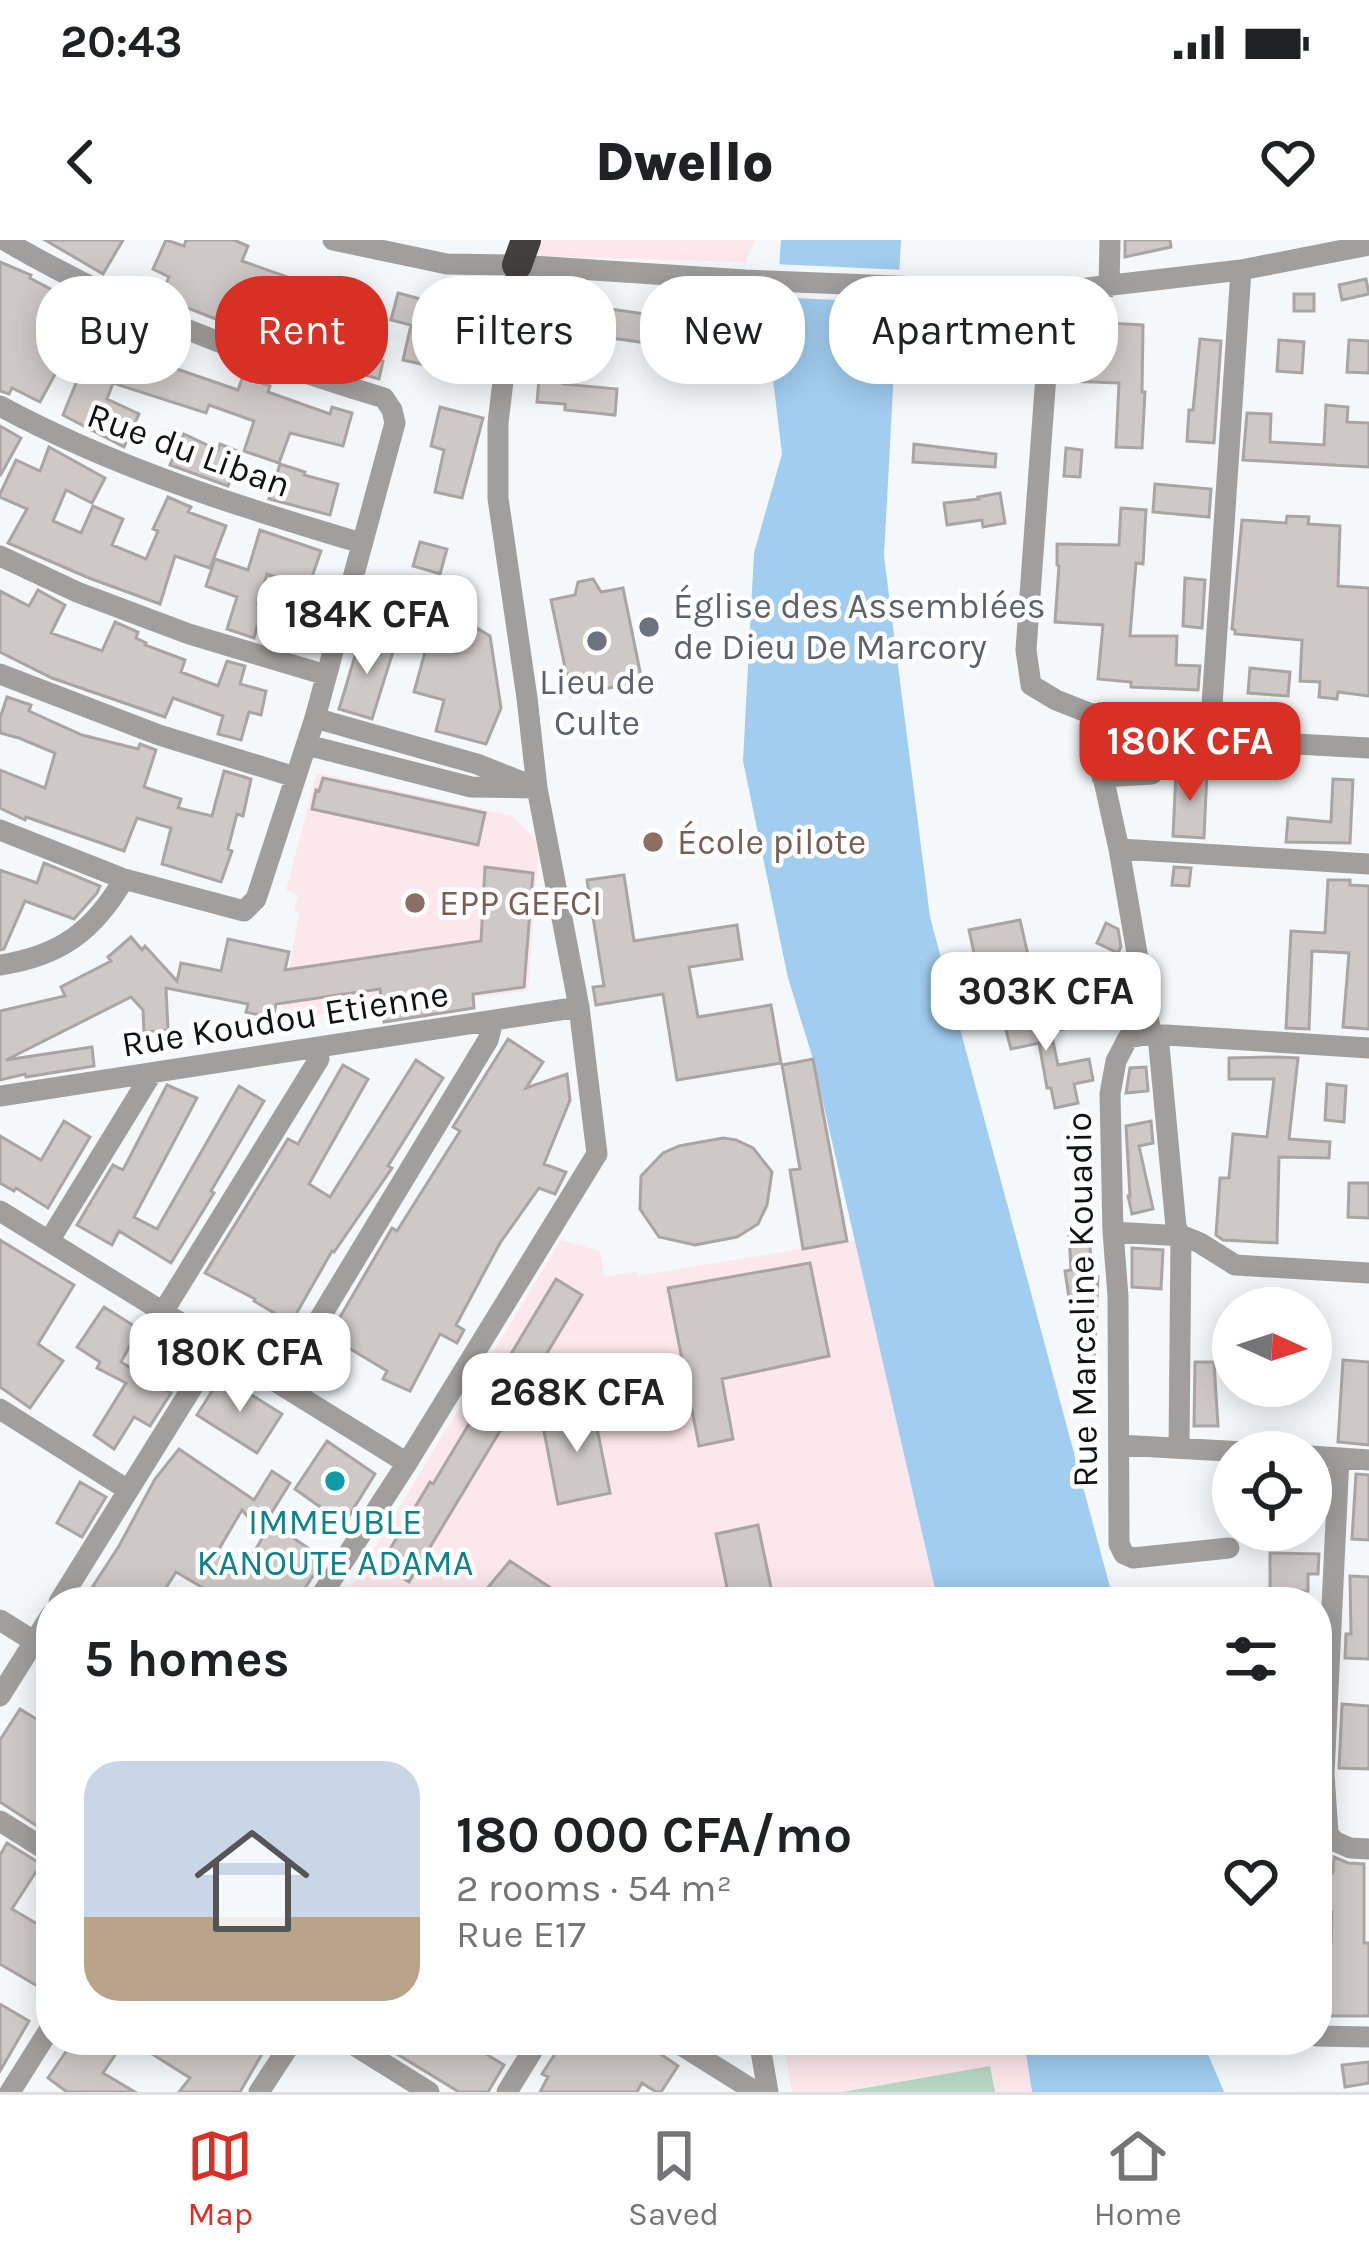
<!DOCTYPE html>
<html lang="en">
<head>
<meta charset="utf-8">
<style>
	:root { --surface:#fff; --page:#f2f2f2; --text:#202124; --muted:#757577; --line:#e0e0e0; --accent:#d93025 }
	body { margin:0; font-family:Karla,sans-serif; background:var(--page); color:var(--text); height:100vh; display:flex; flex-direction:column; font-size:45px; white-space:nowrap }
	* { box-sizing:border-box; margin:0 }
	p { font-size:39px; color:var(--muted) }
	.icon { flex:none; width:66px; height:66px; fill:none; stroke:currentColor; stroke-width:2; stroke-linecap:round; stroke-linejoin:round }
	.map { position:relative; flex:1; overflow:hidden }
	.details { position:absolute; left:36px; top:1347px; width:1296px; height:468px; display:flex; flex-direction:column; background:var(--surface); border-radius:48px; box-shadow:0 6px 30px #0003 }
	.details>* { flex:none }
	.banner { position:absolute; left:36px; top:36px; width:1299px; height:108px; display:flex; gap:24px }
	.needle { width:78px; rotate:93deg }
	.controls { position:absolute; left:1212px; top:1047px; display:grid; gap:24px }
	.controls a { display:grid; place-items:center; width:120px; height:120px; border-radius:50%; background:var(--surface); box-shadow:0 6px 30px #0003; font-size:60px }
	.price { position:absolute; translate:-50% -102px; padding:0 27px; border-radius:24px; background:#fff; color:#222; font-size:39px; line-height:78px; filter:drop-shadow(0 3px 6px #0008) }
	.price::after { content:''; position:absolute; left:50%; top:72px; width:36px; height:27px; margin-left:-18px; background:inherit; clip-path:polygon(0 0,100% 0,50% 100%) }
	.price.on { background:var(--accent); color:#fff }
	ul { padding:0; list-style:none }
	li { display:flex; align-items:center; gap:36px; height:300px; padding:0 48px }
	li span { display:grid; place-items:center; flex:none; width:336px; height:240px; border-radius:36px; color:#555 }
	li>.icon { margin-inline-start:auto }
	span .icon { width:144px; height:144px; fill:#fffc; stroke-width:1 }
	li b { font-size:51px }
	h2 { display:flex; justify-content:space-between; align-items:center; height:144px; padding:0 48px; font-size:51px }
	.pill { padding:0 42px; border-radius:48px; background:var(--surface); box-shadow:0 6px 30px #0003; font-size:42px; line-height:108px }
	.pill.on { background:var(--accent); color:#fff }
	.status { display:flex; justify-content:space-between; align-items:center; height:84px; padding:0 60px; background:var(--surface); direction:ltr }
	.status svg { height:33px; fill:currentColor }
	header { display:flex; justify-content:space-between; align-items:center; height:156px; padding:0 48px; background:var(--surface); font-size:54px; font-weight:800 }
	.dock { display:flex; justify-content:space-around; align-items:center; height:168px; border-top:3px solid var(--line); background:var(--surface); font-size:33px; color:var(--muted) }
	.dock a { display:grid; justify-items:center; gap:6px }
	.dock .on { color:var(--accent) }
	.map>svg:first-child { display:block }
	.industrial { fill:#fde7ea }
	.education { fill:#fce7ed }
	.green { fill:#b7d6c5 }
	.water { fill:#a1cdf0 }
	.pier { fill:#f4f8fb }
	.building { fill:#cec9c7; stroke:#aaa5a4; stroke-width:3; fill-rule:evenodd }
	.lines { fill:none; stroke-linecap:round; stroke-linejoin:round }
	.minor { stroke:#a19f9e; stroke-width:21 }
	.highway { stroke:#423f3c; stroke-width:30 }
	.worship-dot { fill:#6b7280; stroke:#fff; stroke-width:4.5 }
	.education-dot { fill:#8d6e63; stroke:#fff; stroke-width:4.5 }
	.culture-dot { fill:#0f9aa8; stroke:#fff; stroke-width:4.5 }
	.labels { text-anchor:middle; dominant-baseline:central; stroke-width:9; stroke-linejoin:round; paint-order:stroke }
	.street-label { font-size:36px; fill:#101112; stroke:#fff }
	.worship-label { font-size:36px; fill:#5b616d; stroke:#fff; text-anchor:start }
	.education-label { font-size:36px; fill:#785e54; stroke:#fff; text-anchor:start }
	.culture-label { font-size:36px; fill:#0d838f; stroke:#fff }
</style>
</head>
<body>
<div class="status"><b>20:43</b><svg viewBox="0 0 49 12"><path d="M0 12V9h3v3zM5 12V6h3v6zM10 12V3h3v9zM15 12V0h3v12zM26 1h20v11H26zM47 4h2v5h-2z"/></svg></div>
<header><svg class="icon" aria-label="back" viewBox="0 0 24 24"><path d="M15 5l-7 7 7 7"/></svg>Dwello<svg class="icon" aria-label="heart" viewBox="0 0 24 24"><path d="M12 20l-8-8c-3-5 5-10 8-4 3-6 11-1 8 4z"/></svg></header>
<div class="map">
<svg width="1369" height="1852" viewBox="0 0 1369 1852">
	<rect width="100%" height="100%" fill="#f4f8fb"/>
	<path class="industrial" d="M 534,0 L 755,0 L 746,22 L 528,16 Z"/>
	<path class="education" d="M 317,533 L 512,576 L 539,602 L 528,751 L 280,779 L 299,673 L 294,671 L 298,655 L 286,650 Z
		M 561,1000 L 600,1011 L 604,1037 L 636,1031 L 638,1036 L 856,1000 L 938,1362 L 343,1360 Z
		M 783,1800 L 1024,1800 L 1032,1852 L 792,1852 Z"/>
	<path class="green" d="M 990,1826 L 995,1852 L 843,1852 Z"/>
	<path class="water" d="M 781,0 L 901,0 L 884,316 L 930,677 L 1114,1362 L 938,1362 L 813,819 L 788,738 L 743,521 L 754,313 L 782,214 L 772,131 Z
		M 1024,1800 L 1202,1800 L 1224,1852 L 1032,1852 Z"/>
	<path class="pier" d="M 773,24 L 905,30 L 903,63 L 771,57 Z"/>
	<path class="building" d="M 45,0 L 123,0 L 103,34 Z
		M 166,0 L 184,6 L 186,0 L 234,0 L 248,6 L 242,21 L 313,46 L 312,49 L 354,62 L 342,100 L 227,58 L 218,80 L 160,57 L 169,37 L 153,29 Z
		M 1125,0 L 1170,0 L 1171,7 L 1125,17 Z
		M 0,22 L 31,35 L 30,38 L 93,72 L 77,103 L 73,101 L 40,162 L 12,148 L 9,154 L 0,151 Z
		M 1366,39 L 1369,54 L 1342,60 L 1339,45 Z
		M 398,53 L 492,78 L 484,112 L 436,101 L 430,126 L 403,120 L 411,85 L 391,80 Z
		M 1294,54 L 1314,54 L 1314,71 L 1294,71 Z
		M 936,62 L 1036,67 L 1034,93 L 934,85 Z
		M 583,65 L 665,77 L 661,105 L 568,92 L 563,144 L 617,149 L 615,175 L 565,170 L 565,164 L 537,162 L 545,71 L 582,74 Z
		M 1070,81 L 1143,85 L 1142,152 L 1145,152 L 1142,208 L 1116,207 L 1119,143 L 1067,141 Z
		M 121,82 L 145,92 L 143,97 L 177,112 L 171,127 L 238,150 L 243,136 L 270,146 L 268,152 L 330,174 L 332,167 L 352,173 L 343,206 L 290,193 L 279,223 L 244,211 L 254,181 L 209,165 L 206,173 L 113,143 L 107,159 L 139,174 L 124,207 L 63,175 L 87,116 L 105,122 Z
		M 1200,99 L 1221,101 L 1214,203 L 1187,201 L 1189,170 L 1193,170 Z
		M 1279,100 L 1304,102 L 1302,133 L 1277,131 Z
		M 1349,100 L 1369,101 L 1369,133 L 1347,132 Z
		M 343,111 L 383,121 L 379,139 L 339,128 Z
		M 1326,165 L 1348,167 L 1347,182 L 1369,183 L 1369,227 L 1243,220 L 1247,173 L 1271,174 L 1270,202 L 1324,205 Z
		M 440,167 L 483,178 L 462,258 L 435,252 L 444,210 L 431,206 Z
		M 0,186 L 21,198 L 0,236 Z
		M 184,194 L 218,210 L 220,204 L 240,212 L 228,246 L 170,225 Z
		M 914,204 L 996,214 L 995,227 L 913,222 Z
		M 49,207 L 105,238 L 92,263 L 66,250 L 53,281 L 81,293 L 93,266 L 123,279 L 112,305 L 146,319 L 158,291 L 153,289 L 168,257 L 191,267 L 188,272 L 226,286 L 210,328 L 175,316 L 160,364 L 89,338 L 8,303 L 27,269 L 0,257 L 0,254 L 16,220 L 40,231 Z
		M 1066,208 L 1082,210 L 1080,237 L 1064,236 Z
		M 280,224 L 305,232 L 304,235 L 338,244 L 330,275 L 269,259 Z
		M 1155,244 L 1211,249 L 1209,277 L 1153,272 Z
		M 1000,253 L 1005,283 L 983,287 L 982,280 L 947,285 L 944,263 L 979,259 L 978,257 Z
		M 1121,268 L 1146,270 L 1143,324 L 1136,323 L 1130,396 L 1177,396 L 1176,425 L 1200,426 L 1198,450 L 1131,447 L 1131,442 L 1098,439 L 1103,385 L 1055,382 L 1059,326 L 1057,325 L 1057,304 L 1119,305 Z
		M 1287,276 L 1309,277 L 1308,284 L 1340,286 L 1338,346 L 1369,348 L 1369,456 L 1338,452 L 1337,459 L 1319,457 L 1320,442 L 1300,441 L 1302,400 L 1235,394 L 1235,390 L 1232,389 L 1242,280 L 1286,283 Z
		M 260,290 L 321,311 L 308,348 L 267,334 L 258,364 L 294,374 L 288,395 L 257,387 L 254,398 L 227,389 L 237,357 L 206,346 L 215,319 L 248,330 Z
		M 420,302 L 447,309 L 440,334 L 413,326 Z
		M 1185,338 L 1205,340 L 1202,388 L 1183,386 Z
		M 593,339 L 601,352 L 623,348 L 642,441 L 571,456 L 551,360 L 575,355 L 578,342 Z
		M 38,350 L 65,365 L 51,393 L 102,411 L 115,382 L 138,392 L 136,398 L 146,403 L 145,405 L 185,420 L 181,432 L 218,446 L 227,421 L 245,426 L 240,444 L 266,451 L 261,475 L 249,472 L 241,500 L 218,494 L 223,476 L 173,458 L 165,477 L 52,438 L 0,412 L 0,351 L 29,366 Z
		M 465,381 L 490,396 L 501,468 L 486,504 L 436,491 L 444,460 L 414,452 L 427,405 L 457,413 Z
		M 367,394 L 396,402 L 372,479 L 339,469 L 358,406 L 363,408 Z
		M 1250,428 L 1290,432 L 1288,456 L 1248,453 Z
		M 7,457 L 31,465 L 29,471 L 82,495 L 138,509 L 140,504 L 156,510 L 144,547 L 181,559 L 178,568 L 212,576 L 224,531 L 251,539 L 243,576 L 237,574 L 228,609 L 232,611 L 221,642 L 162,624 L 171,588 L 137,578 L 124,611 L 26,577 L 25,580 L 0,568 L 0,530 L 45,548 L 55,513 L 19,498 L 0,493 L 0,478 Z
		M 1176,531 L 1207,532 L 1204,598 L 1173,596 Z
		M 323,538 L 485,573 L 478,605 L 312,569 L 316,550 L 319,551 Z
		M 1333,539 L 1353,540 L 1350,603 L 1286,602 L 1288,578 L 1331,582 Z
		M 44,623 L 100,646 L 97,653 L 74,679 L 25,661 L 4,709 L 0,710 L 0,630 L 37,643 Z
		M 485,627 L 533,633 L 524,747 L 473,754 L 474,768 L 384,782 L 380,749 L 276,764 L 273,778 L 246,772 L 248,764 L 166,748 L 168,790 L 144,792 L 143,770 L 131,757 L 6,820 L 92,807 L 94,826 L 26,837 L 25,834 L 0,840 L 0,771 L 65,756 L 61,747 L 111,721 L 108,717 L 131,697 L 142,710 L 145,706 L 177,741 L 181,723 L 221,731 L 228,699 L 289,712 L 285,730 L 481,701 Z
		M 1174,627 L 1191,628 L 1189,646 L 1172,645 Z
		M 624,635 L 634,701 L 737,685 L 742,719 L 689,727 L 698,777 L 771,765 L 781,823 L 677,840 L 663,754 L 596,765 L 593,747 L 604,746 L 587,640 Z
		M 1328,640 L 1350,640 L 1350,645 L 1369,646 L 1369,789 L 1343,787 L 1349,713 L 1312,711 L 1309,789 L 1286,788 L 1291,691 L 1325,693 Z
		M 1020,680 L 1028,715 L 977,726 L 969,690 Z
		M 1106,683 L 1118,689 L 1121,707 L 1118,713 L 1097,703 Z
		M 1018,761 L 1023,780 L 1041,776 L 1042,784 L 1049,783 L 1058,825 L 1089,819 L 1093,840 L 1074,844 L 1078,863 L 1055,868 L 1051,848 L 1047,848 L 1039,803 L 1011,809 L 999,764 Z
		M 1076,766 L 1080,786 L 1053,791 L 1065,768 Z
		M 508,799 L 543,822 L 526,848 L 567,834 L 570,860 L 544,924 L 566,932 L 555,954 L 539,948 L 500,1003 L 456,1085 L 464,1090 L 457,1103 L 440,1094 L 410,1151 L 383,1139 L 387,1131 L 329,1096 L 392,988 L 397,991 L 460,891 L 453,887 Z
		M 1277,817 L 1298,818 L 1289,899 L 1330,902 L 1329,918 L 1279,917 L 1277,1003 L 1223,1000 L 1216,995 L 1220,938 L 1229,938 L 1233,894 L 1267,897 L 1274,839 L 1229,839 L 1229,818 Z
		M 813,819 L 847,1001 L 803,1009 L 790,930 L 800,929 L 782,825 Z
		M 416,820 L 443,838 L 388,926 L 392,928 L 334,1012 L 332,1011 L 291,1083 L 254,1061 L 255,1059 L 205,1033 L 288,899 L 298,904 L 343,825 L 368,839 L 309,944 L 330,957 Z
		M 1146,827 L 1148,851 L 1126,853 L 1130,828 Z
		M 1327,844 L 1346,846 L 1344,882 L 1325,880 Z
		M 167,845 L 197,858 L 134,977 L 157,989 L 239,846 L 264,861 L 211,951 L 214,953 L 171,1023 L 119,991 L 112,1005 L 77,985 L 113,925 L 123,930 Z
		M 64,881 L 90,897 L 48,968 L 16,948 L 14,951 L 0,943 L 0,896 L 41,920 Z
		M 1151,881 L 1153,903 L 1139,906 L 1153,969 L 1132,974 L 1128,956 L 1130,956 L 1126,886 Z
		M 723,898 L 736,900 L 753,908 L 772,932 L 767,965 L 758,984 L 737,997 L 695,1005 L 659,997 L 640,969 L 641,936 L 663,913 L 679,906 Z
		M 1349,943 L 1369,943 L 1369,978 L 1348,977 Z
		M 1069,994 L 1090,996 L 1091,1038 L 1098,1037 L 1094,1121 L 1090,1121 L 1077,1070 L 1071,1071 L 1065,1031 L 1071,1030 Z
		M 0,1000 L 74,1045 L 38,1104 L 63,1121 L 30,1168 L 0,1147 Z
		M 1132,1008 L 1163,1010 L 1161,1049 L 1132,1047 Z
		M 810,1023 L 829,1116 L 722,1139 L 733,1199 L 699,1206 L 668,1048 Z
		M 556,1039 L 582,1055 L 409,1342 L 381,1324 L 430,1242 L 433,1244 Z
		M 104,1067 L 139,1089 L 121,1122 L 171,1153 L 150,1186 L 134,1177 L 114,1209 L 94,1195 L 126,1143 L 97,1128 L 100,1122 L 77,1107 Z
		M 1343,1120 L 1369,1122 L 1369,1205 L 1338,1202 Z
		M 1195,1122 L 1214,1122 L 1218,1186 L 1194,1186 Z
		M 231,1142 L 282,1174 L 257,1213 L 197,1175 L 214,1148 Z
		M 591,1158 L 610,1253 L 558,1264 L 543,1186 L 570,1180 L 566,1163 Z
		M 327,1201 L 375,1234 L 344,1284 L 295,1249 Z
		M 179,1209 L 254,1260 L 272,1231 L 290,1243 L 267,1280 L 324,1319 L 296,1362 L 204,1362 L 210,1352 L 176,1332 L 157,1362 L 118,1362 L 93,1346 L 119,1306 L 155,1239 ZM 242,1270 L 264,1295 L 243,1331 L 216,1314 Z
		M 1356,1234 L 1369,1235 L 1369,1300 L 1352,1299 Z
		M 80,1242 L 106,1257 L 82,1297 L 57,1283 Z
		M 758,1285 L 774,1362 L 730,1362 L 716,1294 Z
		M 1270,1313 L 1319,1314 L 1318,1334 L 1308,1334 L 1308,1351 L 1270,1352 Z
		M 510,1321 L 572,1362 L 501,1362 L 484,1352 Z
		M 1350,1336 L 1369,1337 L 1369,1419 L 1345,1418 L 1346,1394 L 1351,1394 Z
		M 1342,1464 L 1369,1466 L 1369,1529 L 1339,1528 Z
		M 20,1469 L 51,1488 L 51,1595 L 0,1562 L 0,1500 Z
		M 7,1603 L 41,1624 L 12,1669 L 51,1692 L 51,1754 L 0,1724 L 0,1615 Z
		M 1334,1617 L 1348,1623 L 1364,1624 L 1364,1703 L 1369,1703 L 1369,1776 L 1317,1776 L 1317,1703 L 1331,1703 L 1332,1672 L 1317,1671 L 1317,1632 L 1333,1633 Z
		M 0,1764 L 29,1781 L 0,1831 Z
		M 74,1800 L 125,1800 L 103,1833 L 135,1852 L 67,1852 L 48,1838 Z
		M 130,1800 L 270,1800 L 240,1852 L 179,1852 L 190,1838 Z
		M 374,1800 L 463,1800 L 504,1825 L 488,1852 L 459,1852 Z
		M 564,1800 L 640,1800 L 678,1826 L 661,1852 L 656,1852 L 642,1843 L 637,1852 L 540,1852 L 548,1837 L 542,1834 Z
		M 1369,1822 L 1369,1843 L 1345,1847 L 1342,1825 Z"/>
	<g class="lines">
		<path class="minor" d="M 333,0 L 447,24 L 517,25 L 745,40 L 1052,52 L 1241,30 L 1369,5
			M 1109,47 L 1110,0
			M 1052,52 L 1026,410 L 1031,445 L 1056,460 L 1089,473 L 1210,495 L 1296,504 L 1369,508
			M 0,166 C 115,228 237,266 361,303
			M 0,316 L 77,352 L 189,394 L 326,435
			M 0,434 L 159,495 L 295,537
			M 1089,473 L 1119,609 L 1151,794
			M 1210,495 L 1241,30
			M 307,505 L 471,547 L 537,548 L 477,524 L 315,478
			M 1102,537 L 1152,534 L 1171,509 L 1178,487
			M 0,590 L 124,639 L 244,671 L 256,659 L 315,478 L 395,183 L 392,170 L 384,158 C 251,118 124,70 4,0
			M 1119,609 L 1369,624
			M 0,725 C 60,716 94,691 124,639
			M 1158,795 L 1176,987 L 1181,996 L 1179,1208
			M 0,856 L 579,767
			M 0,971 L 407,1223
			M 1113,992 L 1183,996 L 1200,1003 L 1235,1025 L 1369,1033
			M 49,1001 L 152,833
			M 163,1072 L 319,819 L 317,808
			M 280,1144 L 488,800 L 493,781
			M 0,1169 L 128,1250
			M 1119,1205 L 1245,1212
			M 1311,1216 L 1369,1220
			M 1339,1218 L 1324,1534 L 1328,1593 L 1334,1601 L 1350,1608 L 1369,1609
			M 1229,1308 L 1133,1318 L 1124,1314 L 1119,1304 L 1118,1056 L 1113,992 L 1110,854 L 1116,821 L 1128,798 L 1151,794 L 1369,808
			M 59,1362 L 218,1106
			M 317,1362 L 407,1223 L 597,914 L 579,767 L 537,548 L 527,458 L 498,258 L 498,183 L 517,25
			M 0,1380 L 51,1412
			M 0,1456 L 51,1375
			M 0,1581 L 51,1613
			M 1317,1796 L 1369,1797
			M 346,1800 L 429,1852
			M 673,1800 L 756,1852
			M 759,1800 L 768,1852
			M 10,1852 L 51,1787
			M 259,1852 L 293,1800
			M 507,1852 L 539,1800"/>
		<path class="highway" d="M 517,25 L 526,0"/>
	</g>
	<g class="worship-dot">
		<circle cx="649" cy="387" r="12"/>
		<circle cx="597" cy="401" r="12"/>
	</g>
	<g class="education-dot">
		<circle cx="653" cy="602" r="12"/>
		<circle cx="415" cy="663" r="12"/>
	</g>
	<circle class="culture-dot" cx="335" cy="1241" r="12"/>
	<g class="labels">
		<g class="street-label">
			<text transform="translate(189 210) rotate(20)">Rue du Liban</text>
			<text transform="translate(285 779) rotate(-9)">Rue Koudou Etienne</text>
			<text transform="translate(1082 1060) rotate(-91)">Rue Marceline Kouadio</text>
		</g>
		<g class="worship-label">
			<text x="673" y="366">Église des Assemblées<tspan x="673" dy="41">de Dieu De Marcory</tspan></text>
			<text x="597" y="442" text-anchor="middle">Lieu de<tspan x="597" dy="41">Culte</tspan></text>
		</g>
		<g class="education-label">
			<text x="677" y="602">École pilote</text>
			<text x="439" y="663">EPP GEFCI</text>
		</g>
		<g class="culture-label">
			<text x="335" y="1282">IMMEUBLE<tspan x="335" dy="41">KANOUTE ADAMA</tspan></text>
		</g>
	</g>
</svg>
<div class="controls">
<a><svg class="needle" viewBox="-14 -14 28 28"><path d="M0-13l5 13h-10z" fill="#e53935"/><path d="M0 13l5-13h-10z" fill="#757577"/></svg></a>
<a><svg class="icon" aria-label="locate" viewBox="0 0 24 24"><circle cx="12" cy="12" r="6"/><path d="M12 2v4M12 18v4M2 12h4M18 12h4"/></svg></a>
</div>
<b class="price" style="left:367px;top:437px">184K CFA</b>
<b class="price on" style="left:1190px;top:564px">180K CFA</b>
<b class="price" style="left:1046px;top:814px">303K CFA</b>
<b class="price" style="left:240px;top:1175px">180K CFA</b>
<b class="price" style="left:577px;top:1215px">268K CFA</b>
<div class="banner">
<a class="pill">Buy</a>
<a class="pill on">Rent</a>
<a class="pill">Filters</a>
<a class="pill">New</a>
<a class="pill">Apartment</a>
</div>
<section class="details">
<h2>5 homes<svg class="icon" aria-label="filters" viewBox="0 0 24 24"><path d="M4 7h16M4 17h16"/><circle cx="9" cy="7" r="2"/><circle cx="15" cy="17" r="2"/></svg></h2>
<ul>
<li><span style="background:linear-gradient(#c9d6e8 65%,#b9a48a 0)"><svg class="icon" aria-label="home" viewBox="0 0 24 24"><path d="M3 11l9-7 9 7M6 9v11h12V9"/></svg></span><div><b>180 000 CFA/mo</b><p>2 rooms · 54 m²</p><p>Rue E17</p></div><svg class="icon" aria-label="heart" viewBox="0 0 24 24"><path d="M12 20l-8-8c-3-5 5-10 8-4 3-6 11-1 8 4z"/></svg></li>
</ul>
</section>
</div>
<nav class="dock">
<a class="on"><svg class="icon" aria-label="map" viewBox="0 0 24 24"><path d="M3 6l6-2 6 2 6-2v14l-6 2-6-2-6 2zM9 4v14M15 6v14"/></svg>Map</a>
<a><svg class="icon" aria-label="saved" viewBox="0 0 24 24"><path d="M7 4h10v16l-5-4-5 4z"/></svg>Saved</a>
<a><svg class="icon" aria-label="home" viewBox="0 0 24 24"><path d="M3 11l9-7 9 7M6 9v11h12V9"/></svg>Home</a>
</nav>
</body>
</html>
